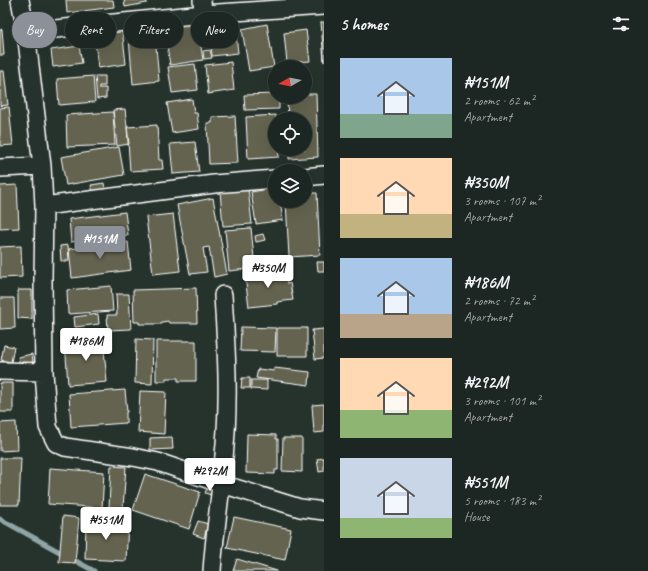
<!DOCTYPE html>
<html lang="en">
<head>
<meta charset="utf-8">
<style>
	:root { --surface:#1c2622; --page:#29322f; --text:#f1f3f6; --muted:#a0a5a5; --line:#3a4340; --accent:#8c9099 }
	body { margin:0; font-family:Caveat,sans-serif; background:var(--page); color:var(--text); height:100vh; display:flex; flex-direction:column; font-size:15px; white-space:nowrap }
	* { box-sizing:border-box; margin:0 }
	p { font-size:13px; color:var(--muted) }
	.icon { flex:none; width:22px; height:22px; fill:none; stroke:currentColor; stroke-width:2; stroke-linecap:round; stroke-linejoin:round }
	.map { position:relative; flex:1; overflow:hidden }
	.details { display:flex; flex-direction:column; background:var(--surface); width:324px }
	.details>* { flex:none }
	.banner { position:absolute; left:12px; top:12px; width:252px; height:36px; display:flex; gap:8px }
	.needle { width:26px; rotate:261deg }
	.buttons { position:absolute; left:268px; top:60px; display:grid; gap:8px }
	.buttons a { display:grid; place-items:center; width:44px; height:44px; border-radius:50%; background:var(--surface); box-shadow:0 4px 16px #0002,0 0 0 1px var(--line); font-size:20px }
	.price { position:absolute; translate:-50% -34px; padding:0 9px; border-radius:4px; background:#fff; color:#222; font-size:13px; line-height:26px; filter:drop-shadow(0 1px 2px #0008) }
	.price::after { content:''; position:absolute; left:50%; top:24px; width:12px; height:9px; margin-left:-6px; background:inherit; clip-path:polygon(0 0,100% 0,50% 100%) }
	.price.selected { background:var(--accent); color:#fff }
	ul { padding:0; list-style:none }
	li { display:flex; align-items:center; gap:12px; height:100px; padding:0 16px }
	li span { display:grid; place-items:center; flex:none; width:112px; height:80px; border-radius:0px; color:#555 }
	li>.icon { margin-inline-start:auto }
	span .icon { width:48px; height:48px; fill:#fffc; stroke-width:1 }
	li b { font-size:17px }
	h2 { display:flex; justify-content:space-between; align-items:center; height:48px; padding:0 16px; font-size:17px }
	.tag { padding:0 14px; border-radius:18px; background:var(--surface); box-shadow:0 4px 16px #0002,0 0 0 1px var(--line); font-size:14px; line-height:36px }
	.tag.selected { background:var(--accent); color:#fff }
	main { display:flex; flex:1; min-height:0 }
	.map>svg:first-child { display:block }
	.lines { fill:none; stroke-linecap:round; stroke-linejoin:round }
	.stream { stroke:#90a5a6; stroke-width:5 }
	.building { fill:#64634f; stroke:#fff }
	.minor-casing { stroke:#fff; stroke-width:20 }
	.minor { stroke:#26332d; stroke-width:17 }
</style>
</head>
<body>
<main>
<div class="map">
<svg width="324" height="571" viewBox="0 0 324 571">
	<rect width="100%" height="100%" fill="#26332d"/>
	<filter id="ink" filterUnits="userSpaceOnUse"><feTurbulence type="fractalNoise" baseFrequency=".025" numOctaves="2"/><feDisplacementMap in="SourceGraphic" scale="8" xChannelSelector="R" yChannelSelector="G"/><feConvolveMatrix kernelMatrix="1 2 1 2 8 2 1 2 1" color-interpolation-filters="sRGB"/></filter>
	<g filter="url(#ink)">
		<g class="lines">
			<path class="stream" d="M 0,519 L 94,571"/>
		</g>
		<path class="building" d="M 66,0 L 113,0 L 114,7 L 67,13 Z
			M 124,0 L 146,0 L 147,3 L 125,7 Z
			M 234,18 L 238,53 L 212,56 L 209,20 Z
			M 197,21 L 203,60 L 170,65 L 164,26 Z
			M 321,22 L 324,22 L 324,62 Z
			M 267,24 L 274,67 L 249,71 L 242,29 Z
			M 122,28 L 126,64 L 98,68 L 94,31 Z
			M 2,29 L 4,55 L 0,55 L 0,30 Z
			M 306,30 L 310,61 L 287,63 L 284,33 Z
			M 155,35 L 159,81 L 133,84 L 129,38 Z
			M 79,46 L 82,63 L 53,67 L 51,50 Z
			M 210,50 L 212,58 L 204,59 L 203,51 Z
			M 231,62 L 234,90 L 208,94 L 205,65 Z
			M 195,64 L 198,90 L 172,93 L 168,67 Z
			M 0,71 L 4,71 L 8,105 L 0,106 Z
			M 93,76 L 95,102 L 59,105 L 57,79 Z
			M 95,76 L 105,76 L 105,86 L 99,86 L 99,88 L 106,88 L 106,98 L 97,99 Z
			M 275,94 L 275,97 L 279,97 L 279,109 L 245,110 L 244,95 Z
			M 305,94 L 316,94 L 318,157 L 289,159 L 289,149 L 305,149 L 305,119 L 288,119 L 287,97 L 305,97 Z
			M 192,99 L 194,113 L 197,113 L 199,129 L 172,133 L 167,103 Z
			M 9,107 L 13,145 L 0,146 L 0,108 Z
			M 125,109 L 129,144 L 117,146 L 113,110 Z
			M 113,112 L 115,145 L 67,147 L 66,115 Z
			M 276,115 L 275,149 L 278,149 L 279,157 L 248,159 L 246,117 Z
			M 235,116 L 238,163 L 209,164 L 207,123 L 212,123 L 212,117 Z
			M 157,125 L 159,160 L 162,160 L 163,169 L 130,171 L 127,127 Z
			M 195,142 L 199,172 L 173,174 L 170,144 Z
			M 119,147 L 124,175 L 66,185 L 61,157 Z
			M 104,183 L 105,191 L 93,193 L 91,185 Z
			M 17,185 L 19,228 L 0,229 L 0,186 Z
			M 248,188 L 252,224 L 223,226 L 220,191 Z
			M 275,188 L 275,201 L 280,201 L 283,220 L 256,224 L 251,192 Z
			M 305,193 L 317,193 L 320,255 L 289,257 L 286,201 L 305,201 Z
			M 213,198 L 227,274 L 214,277 L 209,247 L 203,248 L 207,272 L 190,274 L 177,205 Z
			M 125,212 L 128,235 L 71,242 L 69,219 Z
			M 173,214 L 180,271 L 153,274 L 146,217 Z
			M 251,228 L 255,268 L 229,271 L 225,230 Z
			M 263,234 L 265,240 L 256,242 L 255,236 Z
			M 128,242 L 131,270 L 72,278 L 69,249 Z
			M 68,245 L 69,261 L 61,261 L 60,246 Z
			M 21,246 L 22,277 L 0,278 L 0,247 Z
			M 317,262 L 324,262 L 324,271 L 318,271 Z
			M 285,272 L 287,284 L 290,283 L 293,300 L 277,302 L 277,304 L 249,307 L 245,276 Z
			M 111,286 L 113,311 L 68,314 L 67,290 Z
			M 196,288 L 197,323 L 169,323 L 168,321 L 162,322 L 162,324 L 139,324 L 139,322 L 134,322 L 133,290 Z
			M 18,290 L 32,290 L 32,319 L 18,318 Z
			M 116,294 L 129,294 L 131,329 L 108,330 L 107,315 L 117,315 Z
			M 0,298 L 14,298 L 15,328 L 0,329 Z
			M 98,314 L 99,324 L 75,327 L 74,317 Z
			M 241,327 L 276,328 L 275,352 L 240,351 Z
			M 277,328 L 307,328 L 307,356 L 277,356 Z
			M 324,329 L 324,358 L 315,359 L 312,330 Z
			M 103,339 L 107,382 L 68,385 L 65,341 Z
			M 136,339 L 153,340 L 152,384 L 135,383 Z
			M 156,341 L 196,341 L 196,381 L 178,381 L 178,378 L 166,378 L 166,381 L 156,381 Z
			M 4,345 L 14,347 L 11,362 L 1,360 Z
			M 32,354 L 33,362 L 20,364 L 18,357 Z
			M 274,368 L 310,372 L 309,385 L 256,378 L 258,369 L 274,371 Z
			M 242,378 L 250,378 L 250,388 L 241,388 Z
			M 251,380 L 267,380 L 267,390 L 251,389 Z
			M 0,383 L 13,383 L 13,412 L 0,412 Z
			M 125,390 L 127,412 L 126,412 L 126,423 L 71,427 L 69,394 Z
			M 140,391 L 166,392 L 164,434 L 138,432 Z
			M 324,404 L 324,432 L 314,433 L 312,405 Z
			M 16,422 L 17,450 L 0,451 L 0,423 Z
			M 247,434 L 276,435 L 276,439 L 278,439 L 278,470 L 275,470 L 275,474 L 246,473 Z
			M 172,437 L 173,449 L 150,450 L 150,438 Z
			M 283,438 L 302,438 L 302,472 L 282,471 Z
			M 0,458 L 21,458 L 19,505 L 0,505 Z
			M 324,458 L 324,471 L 319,472 L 317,459 Z
			M 111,466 L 126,467 L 123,508 L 109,507 Z
			M 50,468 L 104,472 L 102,508 L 48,504 Z
			M 145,474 L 200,492 L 189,529 L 133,510 Z
			M 207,488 L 216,491 L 214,496 L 205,493 Z
			M 63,516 L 79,518 L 75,563 L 59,562 Z
			M 234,517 L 291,529 L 285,560 L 227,548 Z
			M 198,521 L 208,524 L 204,538 L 193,534 Z
			M 86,522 L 128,523 L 126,561 L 85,559 Z
			M 237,559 L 277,571 L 233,571 Z"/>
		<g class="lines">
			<g class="minor-casing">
				<path id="minor" d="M 20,0 L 26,32 L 42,166 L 44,206 L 43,279 L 44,372 L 48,427 L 56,443 L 65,447 L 133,457 L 158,462 L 222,484 L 300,508 L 324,511
					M 202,0 L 203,14
					M 26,32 L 203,14 L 324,6
					M 0,168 L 42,166
					M 305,177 L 324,175
					M 44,206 L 214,184 L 275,179
					M 0,371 L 44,372
					M 212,571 C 216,514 227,458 227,401 C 228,366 225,330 223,295"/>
			</g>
			<use href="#minor" class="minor"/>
		</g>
	</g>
</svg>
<div class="buttons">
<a><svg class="needle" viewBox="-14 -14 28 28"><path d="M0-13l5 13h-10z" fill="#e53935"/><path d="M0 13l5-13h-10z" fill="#a0a5a5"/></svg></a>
<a><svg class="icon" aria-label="locate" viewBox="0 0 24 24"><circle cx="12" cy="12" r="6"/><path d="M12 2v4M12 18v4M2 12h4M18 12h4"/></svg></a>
<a><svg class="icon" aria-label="layers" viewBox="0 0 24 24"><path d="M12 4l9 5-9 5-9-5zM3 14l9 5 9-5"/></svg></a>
</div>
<b class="price selected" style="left:100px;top:260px">₦151M</b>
<b class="price" style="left:268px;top:289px">₦350M</b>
<b class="price" style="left:86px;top:362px">₦186M</b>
<b class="price" style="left:210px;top:492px">₦292M</b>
<b class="price" style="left:106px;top:541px">₦551M</b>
<div class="banner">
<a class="tag selected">Buy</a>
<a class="tag">Rent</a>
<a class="tag">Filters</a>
<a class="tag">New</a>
</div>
</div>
<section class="details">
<h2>5 homes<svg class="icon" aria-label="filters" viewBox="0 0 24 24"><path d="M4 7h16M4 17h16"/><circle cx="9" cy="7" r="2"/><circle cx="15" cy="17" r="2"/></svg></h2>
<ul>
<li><span style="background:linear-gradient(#a9c7e8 70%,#7fa58c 0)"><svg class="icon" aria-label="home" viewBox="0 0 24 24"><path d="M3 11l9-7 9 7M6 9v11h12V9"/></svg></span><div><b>₦151M</b><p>2 rooms · 62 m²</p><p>Apartment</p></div></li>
<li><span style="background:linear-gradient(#ffd9b3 70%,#c2b280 0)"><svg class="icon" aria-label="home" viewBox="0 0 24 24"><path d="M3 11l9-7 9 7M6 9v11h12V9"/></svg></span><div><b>₦350M</b><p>3 rooms · 107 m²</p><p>Apartment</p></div></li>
<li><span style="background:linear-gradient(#a9c7e8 70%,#b9a48a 0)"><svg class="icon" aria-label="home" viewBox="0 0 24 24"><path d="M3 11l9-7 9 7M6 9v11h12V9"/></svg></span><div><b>₦186M</b><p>2 rooms · 72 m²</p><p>Apartment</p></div></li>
<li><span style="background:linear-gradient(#ffd9b3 65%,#8fb573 0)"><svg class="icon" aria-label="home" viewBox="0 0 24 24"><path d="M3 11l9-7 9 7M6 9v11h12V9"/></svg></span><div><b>₦292M</b><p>3 rooms · 101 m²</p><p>Apartment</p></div></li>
<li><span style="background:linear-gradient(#c9d6e8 75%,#8fb573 0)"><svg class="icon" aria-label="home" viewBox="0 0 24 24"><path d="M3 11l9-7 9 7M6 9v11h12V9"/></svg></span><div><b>₦551M</b><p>5 rooms · 183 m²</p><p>House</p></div></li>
</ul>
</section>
</main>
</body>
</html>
